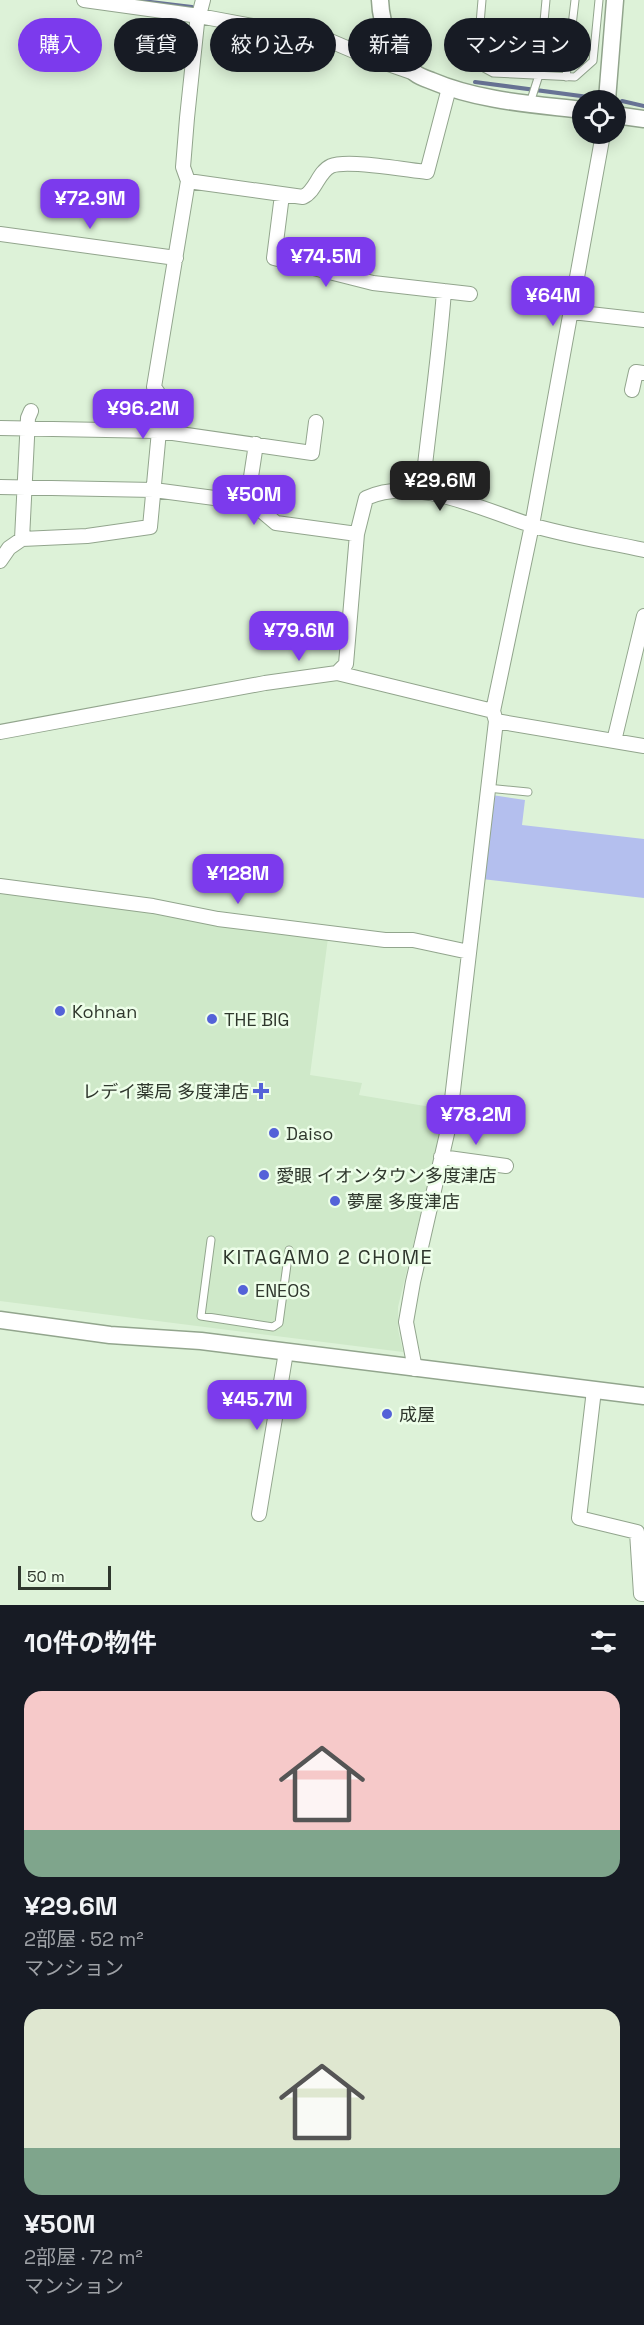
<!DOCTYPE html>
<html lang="ja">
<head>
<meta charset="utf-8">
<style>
	:root { --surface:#171b24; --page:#242831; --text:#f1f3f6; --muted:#9ea1a6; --accent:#7c3aed }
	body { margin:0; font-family:"Space Grotesk","Noto Sans JP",sans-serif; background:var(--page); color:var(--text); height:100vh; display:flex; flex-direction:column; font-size:22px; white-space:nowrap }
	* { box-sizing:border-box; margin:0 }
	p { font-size:20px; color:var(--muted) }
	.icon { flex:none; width:33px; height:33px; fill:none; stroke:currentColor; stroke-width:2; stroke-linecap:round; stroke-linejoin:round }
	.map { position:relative; height:1605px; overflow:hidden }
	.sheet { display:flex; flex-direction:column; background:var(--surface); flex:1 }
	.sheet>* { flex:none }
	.top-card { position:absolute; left:18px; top:18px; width:609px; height:54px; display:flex; gap:12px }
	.tools { position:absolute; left:572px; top:90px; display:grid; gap:12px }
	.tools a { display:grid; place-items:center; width:54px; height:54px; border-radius:50%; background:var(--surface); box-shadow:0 3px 15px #0003; font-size:30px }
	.scale { position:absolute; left:18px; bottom:15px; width:93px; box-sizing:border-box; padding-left:6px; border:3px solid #2f372d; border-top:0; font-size:16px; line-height:21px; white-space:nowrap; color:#2f372d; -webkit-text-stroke:4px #edfee9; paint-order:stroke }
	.price { position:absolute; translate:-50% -51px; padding:0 14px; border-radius:12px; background:var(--accent); color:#fff; font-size:20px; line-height:39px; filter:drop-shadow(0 2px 3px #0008) }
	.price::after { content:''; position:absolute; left:50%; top:36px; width:18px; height:14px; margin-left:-9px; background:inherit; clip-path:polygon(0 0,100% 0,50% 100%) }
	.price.current { background:#222; color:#fff }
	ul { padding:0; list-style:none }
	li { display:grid; align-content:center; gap:12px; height:318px; padding:0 24px }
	li span { display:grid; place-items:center; height:186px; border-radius:18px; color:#555 }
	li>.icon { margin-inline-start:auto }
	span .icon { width:108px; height:108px; fill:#fffc; stroke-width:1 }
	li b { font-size:26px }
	h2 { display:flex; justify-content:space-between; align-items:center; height:72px; padding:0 24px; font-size:26px }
	.tag { padding:0 21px; border-radius:27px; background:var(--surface); box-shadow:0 3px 15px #0003; font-size:21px; line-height:54px }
	.tag.current { background:var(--accent); color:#fff }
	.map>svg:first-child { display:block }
	.built { fill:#cfe9c9 }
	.green { fill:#b4bfee }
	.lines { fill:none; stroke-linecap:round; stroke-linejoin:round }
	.stream { stroke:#687395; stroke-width:4 }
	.service-casing { stroke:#92a58d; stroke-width:9 }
	.minor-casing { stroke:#92a58d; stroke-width:16 }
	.tertiary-casing { stroke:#92a58d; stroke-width:19 }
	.service { stroke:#fff; stroke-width:7 }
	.minor { stroke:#fff; stroke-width:14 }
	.tertiary { stroke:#fff; stroke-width:16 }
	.poi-dot { fill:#5462d8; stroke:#edfee9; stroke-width:2 }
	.labels { text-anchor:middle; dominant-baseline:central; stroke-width:5; stroke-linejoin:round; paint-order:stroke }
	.poi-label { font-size:18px; fill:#2f372d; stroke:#edfee9; text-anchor:start }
	.neighbourhood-label { font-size:20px; letter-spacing:1.5px; fill:#2f372d; stroke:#edfee9 }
</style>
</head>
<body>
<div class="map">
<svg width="644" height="1605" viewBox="0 0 644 1605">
	<rect width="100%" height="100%" fill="#ddf2d8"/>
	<path class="built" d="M 0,893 L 121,908 L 218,926 L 328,938 L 310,1075 L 362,1083 L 359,1095 L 443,1109 L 438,1142 L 398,1307 L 398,1329 L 403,1352 L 0,1301 Z"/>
	<path class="green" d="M 492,795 L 525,800 L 522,825 L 644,839 L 644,898 L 482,879 Z"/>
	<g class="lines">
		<path class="stream" d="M 134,0 L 192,7
			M 475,82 L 596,98
			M 622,101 L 644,106"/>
		<g class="service-casing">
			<path id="service" d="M 482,0 L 477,59 L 482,67 L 493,73 L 575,77 L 593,61 L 599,0
				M 479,36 L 509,39 L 508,61 L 540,64
				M 566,77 L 575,0
				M 530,103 L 539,75 L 546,0
				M 487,788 L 528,792
				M 211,1240 L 201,1316 L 273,1327 L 279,1323 L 289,1250"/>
		</g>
		<g class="minor-casing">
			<path id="minor" d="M 84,0 L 199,16 L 328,40 L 368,57 L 414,73
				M 188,181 L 303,197 C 316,191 318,172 331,166 C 347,159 407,170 427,172 L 449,88
				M 282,195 L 274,258 L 373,283 L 470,294
				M 0,234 L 176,258
				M 572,312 L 644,320
				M 632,390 L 636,372 L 644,373
				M 0,428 L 159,431 L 312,453 L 316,422
				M 0,487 L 154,490 L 252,503 L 276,523 L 357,534
				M 422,492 C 429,425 439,358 444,291
				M 247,503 L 256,444
				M 22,539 L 87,536 L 150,527 L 162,399 L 154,387 L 188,181 L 183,167 L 187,118 L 197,23 L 203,0
				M 0,561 L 9,548 L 22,539 L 28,418 L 31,411
				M 337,673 L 346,664 L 357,534 L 366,498 C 415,475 483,510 531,525 C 568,536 607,542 644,550
				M 496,721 L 644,746
				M 0,732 L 265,683 L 337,673 L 493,711
				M 614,741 L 644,616
				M 0,886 L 153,906 L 218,919 L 385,940 L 413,940 L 469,952
				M 441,1157 L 506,1166
				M 415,1369 L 406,1322 L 413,1282 L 449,1125 L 496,721 L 493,711 L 532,525 L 603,134
				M 594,1390 L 579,1518 L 637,1532 L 641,1594 L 644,1594
				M 259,1514 L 286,1352"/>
		</g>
		<g class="tertiary-casing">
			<path id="tertiary" d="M 380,0 C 381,27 393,56 415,73 C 420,77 427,79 432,81 C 479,101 532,104 582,110
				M 375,60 L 390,57 L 393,52 L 392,45
				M 607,100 L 615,0
				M 615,115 L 644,119
				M 0,1320 L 110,1335 L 201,1341 L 644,1396"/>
		</g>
		<use href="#service" class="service"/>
		<use href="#minor" class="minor"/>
		<use href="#tertiary" class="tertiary"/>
	</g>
	<g class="poi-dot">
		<circle cx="60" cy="1011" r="6"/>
		<circle cx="212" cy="1019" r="6"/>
		<path d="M258 1082h6v6h6v6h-6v6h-6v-6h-6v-6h6z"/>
		<circle cx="274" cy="1133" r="6"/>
		<circle cx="264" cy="1175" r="6"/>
		<circle cx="335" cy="1201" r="6"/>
		<circle cx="243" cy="1290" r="6"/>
		<circle cx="387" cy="1414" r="6"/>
	</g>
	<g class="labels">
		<g class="poi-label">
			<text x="72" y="1011">Kohnan</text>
			<text x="224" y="1019">THE BIG</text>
			<text x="249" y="1091" text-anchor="end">レデイ薬局 多度津店</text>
			<text x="286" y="1133">Daiso</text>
			<text x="276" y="1175">愛眼 イオンタウン多度津店</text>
			<text x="347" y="1201">夢屋 多度津店</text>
			<text x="255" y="1290">ENEOS</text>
			<text x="399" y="1414">成屋</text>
		</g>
		<g class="neighbourhood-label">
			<text x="328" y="1257">KITAGAMO 2 CHOME</text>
		</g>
	</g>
</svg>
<div class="tools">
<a><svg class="icon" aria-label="locate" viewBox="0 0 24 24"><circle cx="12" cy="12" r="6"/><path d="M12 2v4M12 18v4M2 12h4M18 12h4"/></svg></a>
</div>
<div class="scale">50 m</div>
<b class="price" style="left:90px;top:230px">¥72.9M</b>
<b class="price" style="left:326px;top:288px">¥74.5M</b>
<b class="price" style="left:553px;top:327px">¥64M</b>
<b class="price" style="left:143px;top:440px">¥96.2M</b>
<b class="price current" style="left:440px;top:512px">¥29.6M</b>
<b class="price" style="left:254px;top:526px">¥50M</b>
<b class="price" style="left:299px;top:662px">¥79.6M</b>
<b class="price" style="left:238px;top:905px">¥128M</b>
<b class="price" style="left:476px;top:1146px">¥78.2M</b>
<b class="price" style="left:257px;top:1431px">¥45.7M</b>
<div class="top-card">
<a class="tag current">購入</a>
<a class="tag">賃貸</a>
<a class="tag">絞り込み</a>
<a class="tag">新着</a>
<a class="tag">マンション</a>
</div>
</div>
<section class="sheet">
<h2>10件の物件<svg class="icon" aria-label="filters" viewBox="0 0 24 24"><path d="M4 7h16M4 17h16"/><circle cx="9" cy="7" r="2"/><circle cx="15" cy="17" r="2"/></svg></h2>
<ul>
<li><span style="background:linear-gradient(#f6c9c9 75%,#7fa58c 0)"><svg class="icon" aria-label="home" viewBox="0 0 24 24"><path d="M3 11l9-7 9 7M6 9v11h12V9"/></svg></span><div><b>¥29.6M</b><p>2部屋 · 52 m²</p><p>マンション</p></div></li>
<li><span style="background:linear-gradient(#dfe7d0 75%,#7fa58c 0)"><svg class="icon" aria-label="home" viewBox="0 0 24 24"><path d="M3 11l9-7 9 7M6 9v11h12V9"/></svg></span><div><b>¥50M</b><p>2部屋 · 72 m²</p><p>マンション</p></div></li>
</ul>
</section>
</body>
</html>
